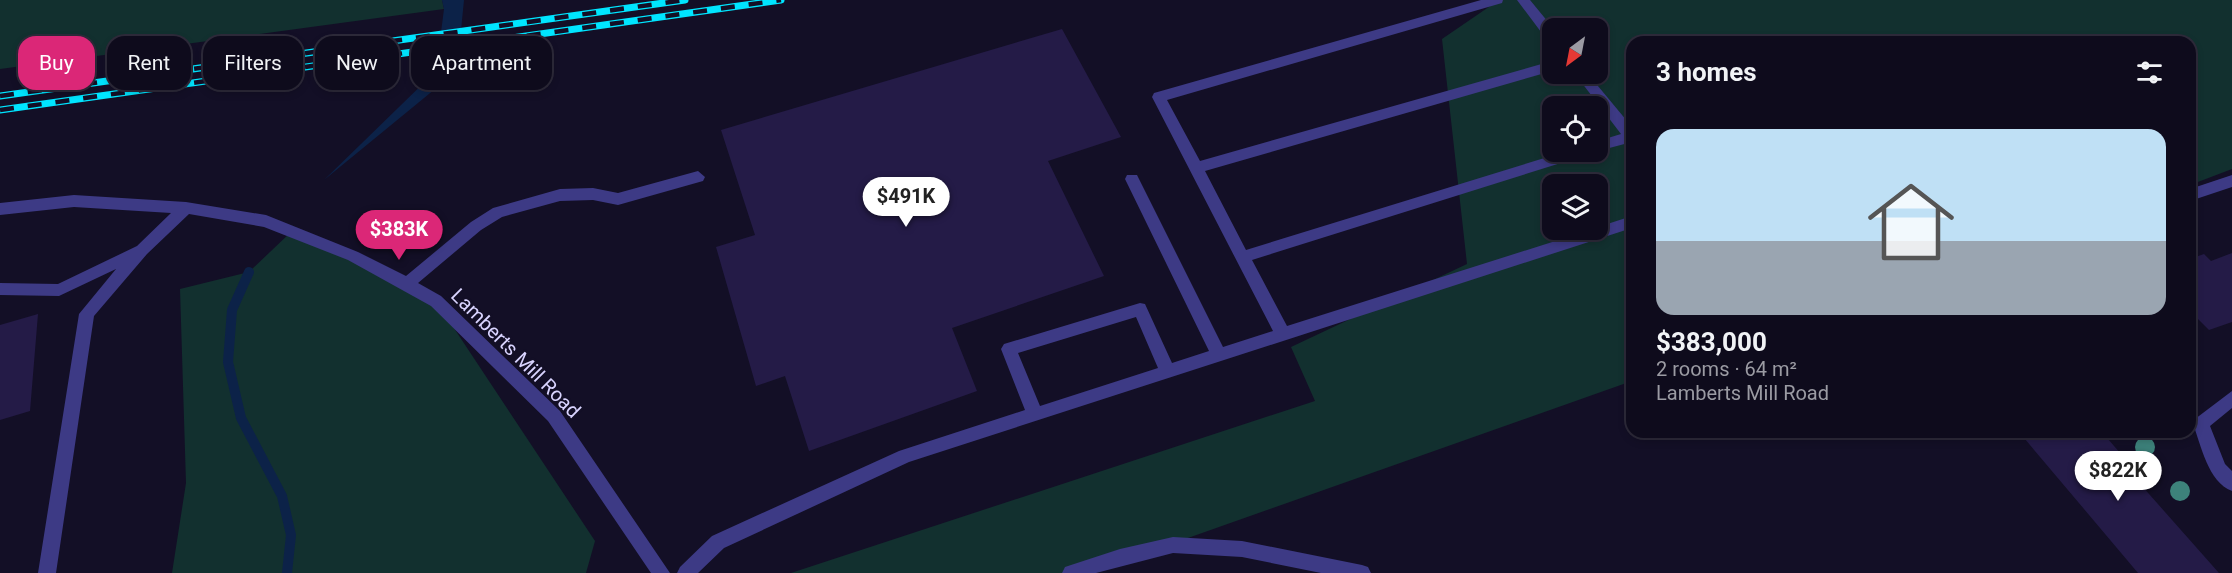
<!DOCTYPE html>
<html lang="en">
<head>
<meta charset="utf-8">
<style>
	:root { --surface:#0e0b1c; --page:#171425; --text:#f1f3f6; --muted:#9b9ba3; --line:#2e2b3b; --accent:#db2777 }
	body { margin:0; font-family:Roboto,sans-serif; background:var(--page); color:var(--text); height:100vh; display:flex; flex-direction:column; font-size:22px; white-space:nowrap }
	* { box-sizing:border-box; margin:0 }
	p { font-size:20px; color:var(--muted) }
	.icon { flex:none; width:33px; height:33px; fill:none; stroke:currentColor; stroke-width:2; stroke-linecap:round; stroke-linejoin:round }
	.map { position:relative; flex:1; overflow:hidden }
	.sheet { position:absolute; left:1626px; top:36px; width:570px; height:402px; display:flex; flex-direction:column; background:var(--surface); border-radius:18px; box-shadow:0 3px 9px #0003,0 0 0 2px var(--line) }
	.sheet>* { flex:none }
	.top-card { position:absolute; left:18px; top:36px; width:570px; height:54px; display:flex; gap:12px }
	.needle { width:39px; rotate:212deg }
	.fabs { position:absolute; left:1542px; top:18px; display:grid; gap:12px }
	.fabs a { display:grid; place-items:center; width:66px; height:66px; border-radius:12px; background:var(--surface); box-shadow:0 3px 9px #0003,0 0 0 2px var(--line); font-size:30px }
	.price { position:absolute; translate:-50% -51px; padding:0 14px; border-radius:21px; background:#fff; color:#222; font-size:20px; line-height:39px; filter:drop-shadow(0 2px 3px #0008) }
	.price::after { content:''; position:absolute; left:50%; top:36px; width:18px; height:14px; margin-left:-9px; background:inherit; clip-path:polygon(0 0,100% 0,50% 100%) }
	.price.on { background:var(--accent); color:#fff }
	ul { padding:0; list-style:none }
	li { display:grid; align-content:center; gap:12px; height:318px; padding:0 30px }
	li span { display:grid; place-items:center; height:186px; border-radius:18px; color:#555 }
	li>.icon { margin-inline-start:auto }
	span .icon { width:108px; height:108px; fill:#fffc; stroke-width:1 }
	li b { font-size:26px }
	h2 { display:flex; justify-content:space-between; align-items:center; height:72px; padding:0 30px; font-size:26px }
	.tag { padding:0 21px; border-radius:18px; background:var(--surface); box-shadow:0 3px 9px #0003,0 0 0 2px var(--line); font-size:21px; line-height:54px }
	.tag.on { background:var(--accent); color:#fff }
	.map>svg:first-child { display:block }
	.green { fill:#12302f; fill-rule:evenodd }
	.water { fill:#0c2248 }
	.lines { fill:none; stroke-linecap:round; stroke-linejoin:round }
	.stream { stroke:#0c2248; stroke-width:10 }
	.building { fill:#241b47 }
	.minor { fill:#3d3a85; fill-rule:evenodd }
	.rail-casing { stroke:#00e5ff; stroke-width:7 }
	.rail { stroke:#130f26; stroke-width:4.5; stroke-dasharray:14; stroke-linecap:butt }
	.tree { fill:#3d827b }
	.labels { text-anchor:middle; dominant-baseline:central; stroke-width:4.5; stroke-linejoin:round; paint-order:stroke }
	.street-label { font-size:20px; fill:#d9d4ff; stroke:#130f26 }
</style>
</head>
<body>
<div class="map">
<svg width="2232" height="573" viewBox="0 0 2232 573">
	<rect width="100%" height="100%" fill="#130f26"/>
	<path class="green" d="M 0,0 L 442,0 L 444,9 L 0,69 Z
		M 1499,0 L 2232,0 L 2232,169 L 2190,185 L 2190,42 L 1632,42 L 1632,381 L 1089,573 L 791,573 L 1315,401 L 1291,347 L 1467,264 L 1442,39 ZM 1552,28 L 1598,28 L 1598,74 L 1552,74 ZM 1552,106 L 1598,106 L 1598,152 L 1552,152 ZM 1552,184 L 1598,184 L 1598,230 L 1552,230 Z
		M 291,232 L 436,301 L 595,541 L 586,573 L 172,573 L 186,483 L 180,289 L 249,272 Z"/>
	<path class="water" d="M 442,0 L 464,0 L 457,71 L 324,180 L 436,71 L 444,9 Z"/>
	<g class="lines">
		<path class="stream" d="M 249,272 L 232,310 L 228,362 L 241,418 L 282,496 L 291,535 L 287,573"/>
	</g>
	<path class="building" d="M 1062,29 L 1121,137 L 1048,161 L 1104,276 L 952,328 L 977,391 L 809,451 L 785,376 L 756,386 L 716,247 L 755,235 L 721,130 Z
		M 2232,253 L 2232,322 L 2209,330 L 2190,311 L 2190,259 L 2204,254 L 2211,261 Z
		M 38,314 L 30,411 L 0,420 L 0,325 Z
		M 2019,432 L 2102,432 L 2139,475 L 2134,477 L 2219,573 L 2138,573 Z"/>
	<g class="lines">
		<path class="minor" d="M 1481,0 L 1503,0 L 1502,3 L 1167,100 L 1200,161 L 1552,61 L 1552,71 L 1205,171 L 1246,250 L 1564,152 L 1587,152 L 1580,157 L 1252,260 L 1287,326 L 1590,230 L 1598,230 L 1598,227 L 1632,216 L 1632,228 L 909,462 L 724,548 L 698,573 L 677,573 L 680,567 L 712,536 L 899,451 L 1025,410 L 1001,349 L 1004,344 L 1140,303 L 1145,304 L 1172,363 L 1209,351 L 1125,179 L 1127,175 L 1137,175 L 1223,347 L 1273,331 L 1152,97 L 1154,93 ZM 1136,317 L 1158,368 L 1040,406 L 1018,353 Z
			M 1517,0 L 1530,0 L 1553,28 L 1552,42 L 1547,40 Z
			M 1575,74 L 1588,74 L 1632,127 L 1632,142 L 1598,151 L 1598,141 L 1621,134 Z
			M 698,171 L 705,177 L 703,181 L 618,205 L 593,200 L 560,201 L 502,217 L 481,230 L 418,283 L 441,296 L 560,411 L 670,573 L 651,573 L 548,421 L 431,306 L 348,260 L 264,227 L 189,214 L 147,254 L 94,316 L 56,573 L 38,573 L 79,314 L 116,269 L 59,296 L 0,295 L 0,283 L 58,284 L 137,246 L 171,213 L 74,207 L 0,215 L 0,203 L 74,195 L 186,202 L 266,215 L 358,252 L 406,276 L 471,222 L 493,208 L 560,189 L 593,188 L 618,193 Z
			M 2232,175 L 2232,187 L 2190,201 L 2190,189 Z
			M 2232,391 L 2232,408 L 2210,426 L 2225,464 L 2232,471 L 2232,491 C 2208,482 2201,445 2193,424 L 2195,419 Z
			M 1173,537 L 1242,541 L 1362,565 L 1368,567 L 1371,573 L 1321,573 L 1242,557 L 1173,553 L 1096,573 L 1062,573 L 1065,567 L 1071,565 L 1120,549 Z"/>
		<g class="rail-casing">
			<path id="rail" d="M 0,96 L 685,0
				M 0,110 L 781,0"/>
		</g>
		<use href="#rail" class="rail"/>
	</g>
	<g class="tree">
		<circle cx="2145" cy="447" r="10"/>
		<circle cx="2180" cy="491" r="10"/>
	</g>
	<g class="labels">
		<g class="street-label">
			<text transform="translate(516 353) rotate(45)">Lamberts Mill Road</text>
		</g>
	</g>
</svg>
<div class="fabs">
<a><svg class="needle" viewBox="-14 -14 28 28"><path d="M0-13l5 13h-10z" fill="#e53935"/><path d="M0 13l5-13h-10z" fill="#9b9ba3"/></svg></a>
<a><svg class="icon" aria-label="locate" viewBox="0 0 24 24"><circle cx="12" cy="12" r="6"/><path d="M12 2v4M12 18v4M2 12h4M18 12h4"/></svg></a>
<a><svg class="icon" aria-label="layers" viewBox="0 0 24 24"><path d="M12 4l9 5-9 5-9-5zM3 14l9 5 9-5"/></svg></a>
</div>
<b class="price" style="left:906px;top:228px">$491K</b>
<b class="price on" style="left:399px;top:261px">$383K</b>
<b class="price" style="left:2118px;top:502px">$822K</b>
<div class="top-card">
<a class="tag on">Buy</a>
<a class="tag">Rent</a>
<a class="tag">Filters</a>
<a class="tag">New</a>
<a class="tag">Apartment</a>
</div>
<section class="sheet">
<h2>3 homes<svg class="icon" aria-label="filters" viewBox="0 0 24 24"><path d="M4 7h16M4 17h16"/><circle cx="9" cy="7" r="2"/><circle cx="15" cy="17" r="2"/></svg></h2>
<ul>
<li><span style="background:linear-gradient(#bfe0f5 60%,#9aa5b1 0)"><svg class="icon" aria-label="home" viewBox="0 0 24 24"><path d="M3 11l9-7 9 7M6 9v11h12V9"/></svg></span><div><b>$383,000</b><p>2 rooms · 64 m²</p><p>Lamberts Mill Road</p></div></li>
</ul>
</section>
</div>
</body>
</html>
